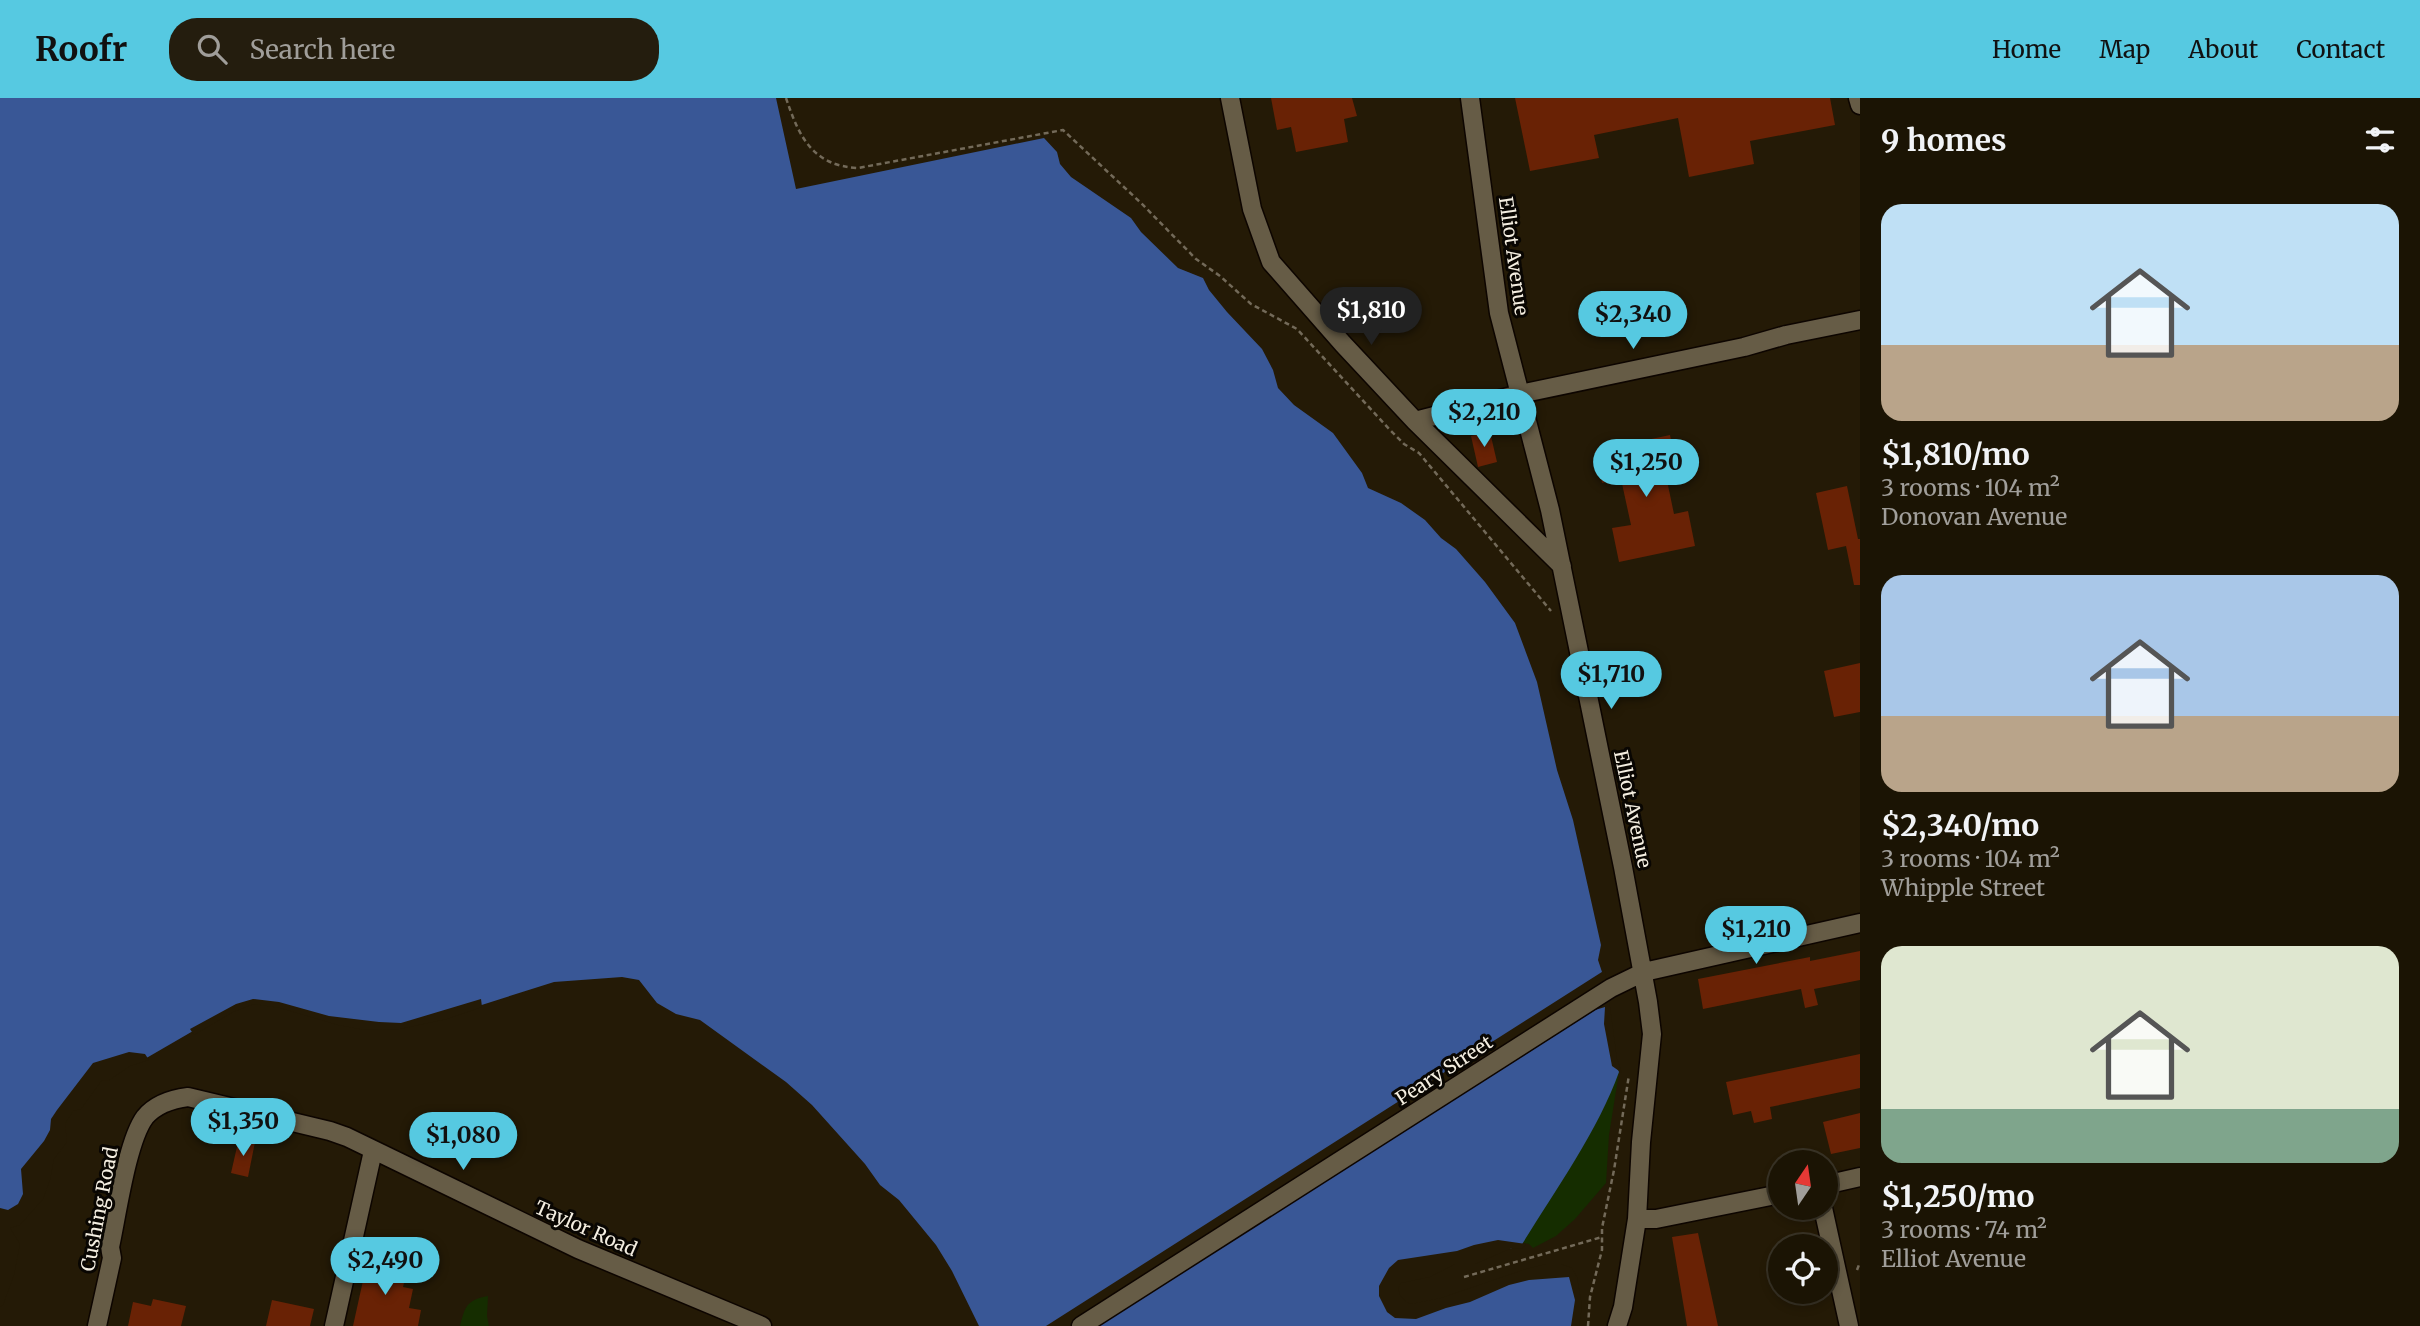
<!DOCTYPE html>
<html lang="en">
<head>
<meta charset="utf-8">
<style>
	:root { --surface:#1b1404; --page:#241d0e; --text:#f1f3f6; --muted:#a09e9a; --line:#393326; --accent:#56c9e1 }
	body { margin:0; font-family:Merriweather,serif; background:var(--page); color:var(--text); height:100vh; display:flex; flex-direction:column; font-size:26px; white-space:nowrap }
	* { box-sizing:border-box; margin:0 }
	p { font-size:23px; color:var(--muted) }
	.icon { flex:none; width:38px; height:38px; fill:none; stroke:currentColor; stroke-width:2; stroke-linecap:round; stroke-linejoin:round }
	.map { position:relative; flex:1; overflow:hidden }
	.side { display:flex; flex-direction:column; background:var(--surface); width:560px }
	.side>* { flex:none }
	.needle { width:46px; rotate:13deg }
	.fabs { position:absolute; left:1768px; top:1052px; display:grid; gap:14px }
	.fabs a { display:grid; place-items:center; width:70px; height:70px; border-radius:50%; background:var(--surface); box-shadow:0 4px 10px #0003,0 0 0 2px var(--line); font-size:35px }
	.price { position:absolute; translate:-50% -60px; padding:0 16px; border-radius:24px; background:var(--accent); color:#111; font-size:23px; line-height:46px; filter:drop-shadow(0 2px 4px #0008) }
	.price::after { content:''; position:absolute; left:50%; top:42px; width:21px; height:16px; margin-left:-10px; background:inherit; clip-path:polygon(0 0,100% 0,50% 100%) }
	.price.on { background:#222; color:#fff }
	ul { padding:0; list-style:none }
	li { display:grid; align-content:center; gap:14px; height:371px; padding:0 21px }
	li span { display:grid; place-items:center; height:217px; border-radius:21px; color:#555 }
	li>.icon { margin-inline-start:auto }
	span .icon { width:126px; height:126px; fill:#fffc; stroke-width:1 }
	li b { font-size:30px }
	h2 { display:flex; justify-content:space-between; align-items:center; height:84px; padding:0 21px; font-size:30px }
	header { display:flex; align-items:center; gap:42px; box-sizing:border-box; height:98px; padding:0 35px; background:var(--accent); color:#111 }
	header strong { font-size:33px }
	nav { display:flex; gap:38px; margin-inline-start:auto; font-size:24px }
	.search { width:490px; height:63px; background:var(--page); display:flex; align-items:center; gap:18px; box-sizing:border-box; padding:0 24px; border-radius:28px; color:var(--muted); font-size:26px }
	main { display:flex; flex:1; min-height:0 }
	.map>svg:first-child { display:block }
	.green { fill:#152d00 }
	.water { fill:#395796 }
	.pier { fill:#241a06 }
	.building { fill:#692205 }
	.lines { fill:none; stroke-linecap:round; stroke-linejoin:round }
	.minor-casing { stroke:#0d0500; stroke-width:21 }
	.path { stroke:#736a59; stroke-width:2.5; stroke-dasharray:5 3.5; stroke-linecap:butt }
	.minor { stroke:#665c46; stroke-width:18 }
	.labels { text-anchor:middle; dominant-baseline:central; stroke-width:6; stroke-linejoin:round; paint-order:stroke }
	.street-label { font-size:19px; fill:#f4eee1; stroke:#090602 }
</style>
</head>
<body>
<header>
<strong>Roofr</strong>
<div class="search"><svg class="icon" aria-label="search" viewBox="0 0 24 24"><circle cx="10" cy="10" r="6"/><path d="M15 15l6 6"/></svg>Search here</div>
<nav><a>Home</a><a>Map</a><a>About</a><a>Contact</a></nav>
</header>
<main>
<div class="map">
<svg width="1860" height="1228" viewBox="0 0 1860 1228">
	<rect width="100%" height="100%" fill="#241a06"/>
	<path class="green" d="M 1604,926 L 1619,974 L 1609,1037 L 1606,1085 L 1575,1121 L 1556,1138 L 1533,1150 L 1529,1146 L 1515,1143 Z
		M 488,1198 L 487,1218 L 489,1228 L 460,1228 C 465,1208 467,1202 488,1198 Z"/>
	<path class="water" d="M 0,0 L 776,0 L 796,91 L 1044,40 L 1057,54 L 1060,66 L 1071,79 L 1131,120 L 1141,134 L 1178,170 L 1203,180 L 1209,192 L 1227,214 L 1262,251 L 1273,272 L 1278,290 L 1294,307 L 1333,335 L 1362,375 L 1368,390 L 1401,405 L 1425,422 L 1441,440 L 1456,451 L 1485,484 L 1515,525 L 1537,584 L 1557,672 L 1573,722 L 1601,847 L 1598,862 L 1602,874 L 1614,962 L 1619,974 C 1598,1033 1554,1094 1521,1148 L 1454,1163 L 1398,1182 L 1397,1199 L 1411,1210 L 1546,1170 L 1574,1180 L 1577,1228 L 979,1228 L 952,1173 L 936,1147 L 899,1102 L 880,1087 L 865,1066 L 812,1007 L 786,984 L 700,922 L 676,916 L 657,905 L 639,882 L 622,879 L 554,884 L 447,918 L 399,928 L 365,928 L 254,903 L 231,911 L 143,962 L 101,977 L 71,1010 L 61,1025 L 64,1043 L 5,1128 L 0,1206 Z"/>
	<path class="pier" d="M 1605,872 L 1617,961 L 1622,975 L 1612,968 L 1604,926 L 1605,909 L 1595,912 L 1098,1228 L 1046,1228 Z
		M 253,901 L 279,904 L 329,918 L 379,924 L 401,925 L 481,901 L 482,909 L 447,921 L 400,931 L 365,932 L 338,927 L 280,910 L 254,906 L 233,914 L 194,937 L 190,931 L 236,906 Z
		M 129,954 L 145,956 L 149,962 L 130,968 L 108,983 L 102,982 L 81,1011 L 73,1013 L 65,1026 L 67,1044 L 54,1061 L 50,1082 L 43,1101 L 20,1127 L 10,1130 L 20,1146 L 14,1177 L 3,1207 L 0,1209 L 0,1110 L 8,1112 L 18,1106 L 23,1096 L 21,1071 L 44,1043 L 50,1032 L 51,1021 L 57,1012 L 93,965 Z
		M 1498,1142 L 1526,1146 L 1522,1151 L 1512,1150 L 1475,1166 L 1455,1166 L 1430,1179 L 1401,1185 L 1398,1190 L 1400,1197 L 1406,1204 L 1411,1206 L 1441,1200 L 1526,1171 L 1546,1166 L 1561,1166 L 1572,1170 L 1577,1179 L 1582,1208 L 1579,1228 L 1571,1228 L 1575,1202 L 1569,1179 L 1529,1182 L 1509,1187 L 1470,1204 L 1446,1210 L 1416,1221 L 1395,1220 L 1387,1214 L 1379,1198 L 1379,1188 L 1389,1170 L 1398,1162 L 1457,1153 L 1474,1147 Z"/>
	<path class="building" d="M 1271,0 L 1352,0 L 1357,18 L 1344,21 L 1348,44 L 1296,54 L 1291,29 L 1277,32 Z
		M 1515,0 L 1830,0 L 1835,27 L 1750,43 L 1754,66 L 1689,79 L 1678,20 L 1594,37 L 1599,60 L 1530,73 Z
		M 1490,334 L 1497,364 L 1478,369 L 1471,338 Z
		M 1670,337 L 1677,370 L 1665,373 L 1674,416 L 1688,413 L 1695,448 L 1619,464 L 1612,430 L 1631,427 L 1621,381 L 1602,385 L 1595,353 Z
		M 1847,388 L 1858,441 L 1860,441 L 1860,487 L 1854,487 L 1846,448 L 1828,452 L 1816,395 Z
		M 1860,565 L 1860,614 L 1834,619 L 1824,573 Z
		M 1860,853 L 1860,882 L 1814,891 L 1818,907 L 1805,910 L 1801,891 L 1703,911 L 1698,881 L 1810,859 L 1810,863 Z
		M 1860,956 L 1860,990 L 1770,1009 L 1772,1021 L 1754,1025 L 1751,1013 L 1733,1017 L 1726,984 Z
		M 1860,1015 L 1860,1050 L 1831,1056 L 1823,1024 Z
		M 239,1040 L 255,1044 L 248,1079 L 231,1075 Z
		M 1698,1135 L 1718,1228 L 1687,1228 L 1672,1139 Z
		M 368,1160 L 408,1169 L 403,1189 L 413,1191 L 409,1210 L 421,1212 L 418,1228 L 353,1228 Z
		M 153,1201 L 186,1208 L 181,1228 L 128,1228 L 133,1204 L 151,1208 Z
		M 272,1202 L 314,1211 L 310,1228 L 266,1228 Z"/>
	<g class="lines">
		<g class="minor-casing">
			<path id="minor" d="M 1230,0 L 1252,111 L 1271,164 L 1343,246 L 1415,323 L 1562,468
				M 1470,0 L 1499,215 L 1550,412 L 1623,769 L 1648,904 L 1652,936 L 1641,1044 L 1637,1121 L 1623,1209 L 1617,1228
				M 1858,0 L 1860,7
				M 1415,323 L 1520,296 L 1744,249 L 1786,237 L 1860,222
				M 1825,1087 L 1860,1079
				M 1823,1110 L 1849,1228
				M 1637,1121 L 1656,1121 L 1780,1096
				M 97,1228 L 112,1160 L 110,1149 C 117,1117 127,1043 145,1019 C 156,1006 172,1001 188,999 L 330,1033 L 347,1039 L 578,1151 L 762,1228
				M 334,1228 L 373,1053
				M 1081,1228 L 1611,890 L 1644,874 L 1860,825"/>
		</g>
		<path class="path" d="M 786,0 C 799,39 813,68 858,70 L 1063,32 L 1141,105 L 1196,161 L 1220,178 L 1251,206 L 1297,231 L 1390,332 L 1404,346 L 1419,355 L 1551,513
			M 1857,1172 L 1860,1164
			M 1464,1179 L 1602,1139
			M 1588,1228 L 1590,1199 L 1602,1152 L 1602,1130 L 1614,1072 L 1629,977"/>
		<use href="#minor" class="minor"/>
	</g>
	<g class="labels">
		<g class="street-label">
			<text transform="translate(1514 158) rotate(82)">Elliot Avenue</text>
			<text transform="translate(1633 711) rotate(78)">Elliot Avenue</text>
			<text transform="translate(1444 972) rotate(-33)">Peary Street</text>
			<text transform="translate(99 1111) rotate(-79)">Cushing Road</text>
			<text transform="translate(586 1130) rotate(24)">Taylor Road</text>
		</g>
	</g>
</svg>
<div class="fabs">
<a><svg class="needle" viewBox="-14 -14 28 28"><path d="M0-13l5 13h-10z" fill="#e53935"/><path d="M0 13l5-13h-10z" fill="#a09e9a"/></svg></a>
<a><svg class="icon" aria-label="locate" viewBox="0 0 24 24"><circle cx="12" cy="12" r="6"/><path d="M12 2v4M12 18v4M2 12h4M18 12h4"/></svg></a>
</div>
<b class="price on" style="left:1371px;top:249px">$1,810</b>
<b class="price" style="left:1633px;top:253px">$2,340</b>
<b class="price" style="left:1484px;top:351px">$2,210</b>
<b class="price" style="left:1646px;top:401px">$1,250</b>
<b class="price" style="left:1611px;top:613px">$1,710</b>
<b class="price" style="left:1756px;top:868px">$1,210</b>
<b class="price" style="left:243px;top:1060px">$1,350</b>
<b class="price" style="left:463px;top:1074px">$1,080</b>
<b class="price" style="left:385px;top:1199px">$2,490</b>
</div>
<section class="side">
<h2>9 homes<svg class="icon" aria-label="filters" viewBox="0 0 24 24"><path d="M4 7h16M4 17h16"/><circle cx="9" cy="7" r="2"/><circle cx="15" cy="17" r="2"/></svg></h2>
<ul>
<li><span style="background:linear-gradient(#bfe0f5 65%,#b9a48a 0)"><svg class="icon" aria-label="home" viewBox="0 0 24 24"><path d="M3 11l9-7 9 7M6 9v11h12V9"/></svg></span><div><b>$1,810/mo</b><p>3 rooms · 104 m²</p><p>Donovan Avenue</p></div></li>
<li><span style="background:linear-gradient(#a9c7e8 65%,#b9a48a 0)"><svg class="icon" aria-label="home" viewBox="0 0 24 24"><path d="M3 11l9-7 9 7M6 9v11h12V9"/></svg></span><div><b>$2,340/mo</b><p>3 rooms · 104 m²</p><p>Whipple Street</p></div></li>
<li><span style="background:linear-gradient(#dfe7d0 75%,#7fa58c 0)"><svg class="icon" aria-label="home" viewBox="0 0 24 24"><path d="M3 11l9-7 9 7M6 9v11h12V9"/></svg></span><div><b>$1,250/mo</b><p>3 rooms · 74 m²</p><p>Elliot Avenue</p></div></li>
</ul>
</section>
</main>
</body>
</html>
